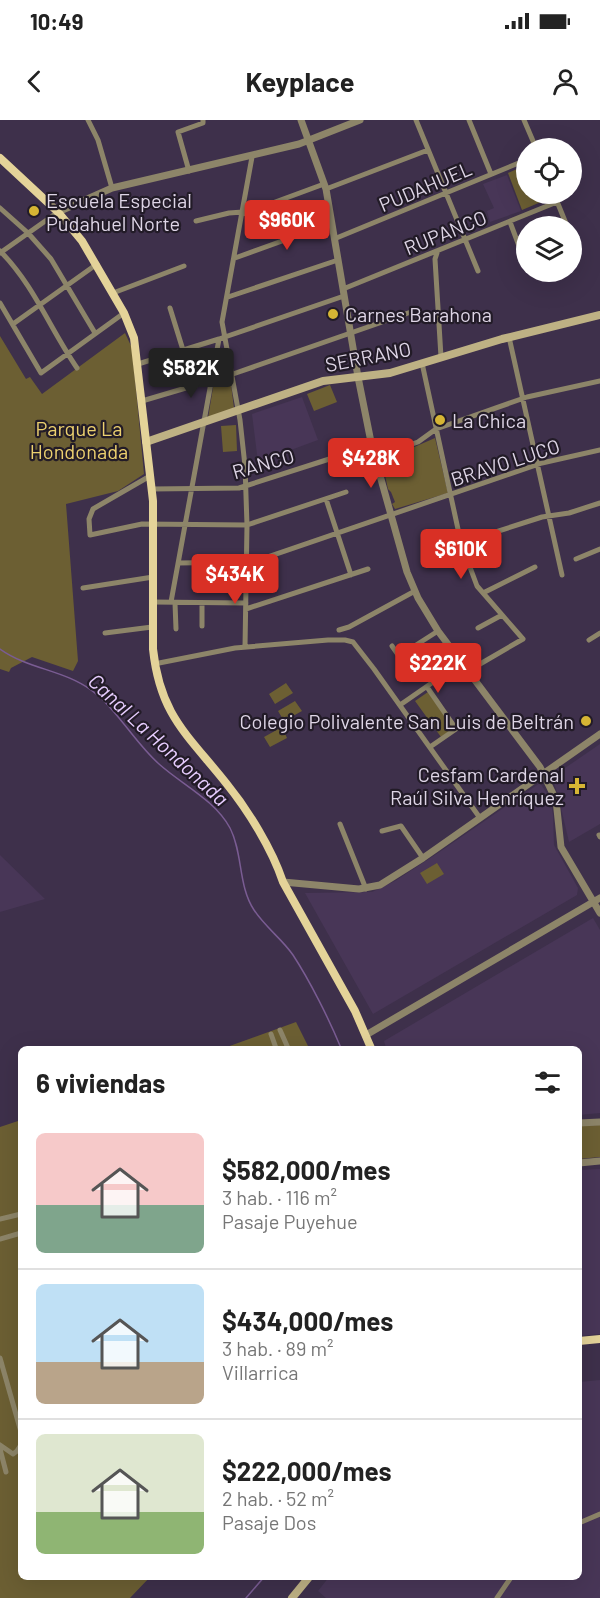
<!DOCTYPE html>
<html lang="es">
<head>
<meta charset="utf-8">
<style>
	:root { --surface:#fff; --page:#f6f6f6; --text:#222; --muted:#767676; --line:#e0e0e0; --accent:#d93025 }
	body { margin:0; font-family:Barlow,sans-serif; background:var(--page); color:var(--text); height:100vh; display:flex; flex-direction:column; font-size:22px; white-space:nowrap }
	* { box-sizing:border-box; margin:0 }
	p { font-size:20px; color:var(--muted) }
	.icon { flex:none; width:33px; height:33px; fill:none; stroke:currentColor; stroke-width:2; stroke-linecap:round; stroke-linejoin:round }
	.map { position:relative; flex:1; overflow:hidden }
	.panel { position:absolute; left:18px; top:926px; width:564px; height:534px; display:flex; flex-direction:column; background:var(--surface); border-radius:9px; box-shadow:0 6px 24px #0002 }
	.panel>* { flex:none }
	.controls { position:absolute; left:516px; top:18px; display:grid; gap:12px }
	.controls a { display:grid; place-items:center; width:66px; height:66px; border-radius:50%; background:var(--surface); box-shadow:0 6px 24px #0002; font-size:30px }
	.price { position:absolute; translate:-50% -51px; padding:0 14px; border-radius:6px; background:var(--accent); color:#fff; font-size:20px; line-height:39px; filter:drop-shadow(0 2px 3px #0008) }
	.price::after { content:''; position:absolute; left:50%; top:36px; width:18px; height:14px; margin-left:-9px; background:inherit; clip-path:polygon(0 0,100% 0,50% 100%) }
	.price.selected { background:#222; color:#fff }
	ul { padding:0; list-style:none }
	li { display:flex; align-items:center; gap:18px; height:150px; padding:0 18px }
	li+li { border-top:2px solid var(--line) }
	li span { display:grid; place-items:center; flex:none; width:168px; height:120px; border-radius:9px; color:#555 }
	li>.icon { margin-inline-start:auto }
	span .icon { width:72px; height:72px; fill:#fffc; stroke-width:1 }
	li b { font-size:26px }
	h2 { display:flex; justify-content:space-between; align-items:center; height:72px; padding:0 18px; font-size:26px }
	.status { display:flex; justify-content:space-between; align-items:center; height:42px; padding:0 30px; background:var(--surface); direction:ltr }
	.status svg { height:16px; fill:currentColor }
	header { display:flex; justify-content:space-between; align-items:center; height:78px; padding:0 18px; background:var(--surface); font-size:27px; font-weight:700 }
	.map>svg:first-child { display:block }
	.built { fill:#483657 }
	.green { fill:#6c5f33 }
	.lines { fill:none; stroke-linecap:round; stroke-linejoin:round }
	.stream { stroke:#7a5c93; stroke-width:1.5 }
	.minor { stroke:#8d8569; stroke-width:5 }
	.tertiary { stroke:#8d8569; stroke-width:7 }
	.secondary { stroke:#beb184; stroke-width:8 }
	.primary { stroke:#e4d399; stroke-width:8 }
	.poi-dot { fill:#d6b534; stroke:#221b27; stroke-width:2 }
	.labels { text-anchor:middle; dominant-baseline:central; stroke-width:4.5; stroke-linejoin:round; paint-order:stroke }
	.street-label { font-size:20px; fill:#ded5e6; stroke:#221b27 }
	.poi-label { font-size:20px; fill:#ded5e6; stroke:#221b27; text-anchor:start }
	.park-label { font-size:20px; fill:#ecd06f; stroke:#221b27 }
	.water-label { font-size:21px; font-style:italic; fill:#e7cdff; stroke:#221b27 }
</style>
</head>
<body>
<div class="status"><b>10:49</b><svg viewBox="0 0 49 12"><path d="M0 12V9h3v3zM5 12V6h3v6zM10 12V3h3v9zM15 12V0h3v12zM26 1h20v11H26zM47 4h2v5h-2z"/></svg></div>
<header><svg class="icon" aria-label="back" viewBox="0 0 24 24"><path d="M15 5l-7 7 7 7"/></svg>Keyplace<svg class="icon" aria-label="person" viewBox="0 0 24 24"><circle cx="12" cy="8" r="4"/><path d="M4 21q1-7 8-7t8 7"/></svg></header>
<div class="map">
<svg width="600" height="1478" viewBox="0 0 600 1478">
	<rect width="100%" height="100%" fill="#3e304b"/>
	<path class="built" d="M 507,55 L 521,91 L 490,102 L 487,91 L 494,88 L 483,64 Z
		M 302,277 L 318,320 L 258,342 L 252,294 Z
		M 600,624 L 600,704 L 569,722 L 558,675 L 552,657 Z
		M 540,663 L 550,678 L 553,695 L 554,725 L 578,768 L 577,775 L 373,894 L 305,773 L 372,772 L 395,761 L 438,733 Z
		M 0,735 L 45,779 L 0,792 Z
		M 593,798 L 600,810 L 600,993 L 579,995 L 579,928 L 386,928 L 384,921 Z
		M 600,1049 L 600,1214 L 579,1216 L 579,1050 Z
		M 600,1260 L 600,1478 L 326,1478 L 318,1471 L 329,1457 L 579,1456 L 579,1262 Z"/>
	<path class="green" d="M 526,45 L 526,74 L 546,74 L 548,79 L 522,90 L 508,53 Z
		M 125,213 L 132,228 L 144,354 L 118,371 L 66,384 L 78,541 L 73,551 L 32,537 L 11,548 L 9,552 L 0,549 L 0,216 L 26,259 L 30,257 L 42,274 Z
		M 230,257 L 234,288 L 208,298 L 214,262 Z
		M 330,265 L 337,282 L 314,291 L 307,274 Z
		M 236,305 L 237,331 L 223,332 L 221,306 Z
		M 435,318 L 448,373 L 395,389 L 392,384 L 395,382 L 391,372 L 388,369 L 382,341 Z
		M 286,563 L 293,573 L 275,584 L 269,574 Z
		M 428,572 L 454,608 L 441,617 L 415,581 Z
		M 295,581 L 302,591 L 284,601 L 278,591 Z
		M 282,607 L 287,618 L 270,627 L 264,617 Z
		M 437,743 L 444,754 L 427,764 L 420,753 Z
		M 296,902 L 309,928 L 224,928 Z
		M 21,1000 L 21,1456 L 150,1457 L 130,1478 L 0,1478 L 0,1007 Z
		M 600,1005 L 600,1037 L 579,1039 L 579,1006 Z"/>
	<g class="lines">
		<path class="stream" d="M 0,529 C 28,549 64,550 91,570 C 118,590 134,622 159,644 C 181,664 215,680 230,708 C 243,733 238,766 254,790 C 265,807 282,819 293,835 C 310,861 329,899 341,928
			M 246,1478 L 265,1456"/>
		<path class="minor" d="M 88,0 L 98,20 L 112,68
			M 416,0 L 478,151
			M 469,0 L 491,54
			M 524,0 L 536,28
			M 189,51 L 178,12 L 203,3 L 203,0
			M 326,69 L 428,30
			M 554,74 L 567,106
			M 0,88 L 28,113 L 51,139 L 95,213
			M 243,94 L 324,64
			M 196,101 L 229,93 L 243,92
			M 510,102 L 525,142
			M 572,117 L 577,132
			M 334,119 L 526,40
			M 0,131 C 34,165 50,209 77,248
			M 0,133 L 58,92
			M 437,133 L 435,139 L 441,237
			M 235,138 L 332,103
			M 343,169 L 557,82
			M 113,173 L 184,146
			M 228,177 L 338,140
			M 0,183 L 41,253 L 124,193
			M 170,188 L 183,230
			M 13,204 L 97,144
			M 509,217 L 562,455
			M 422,243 L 461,423 L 477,466 L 523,519 L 468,551
			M 138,244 L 219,219 L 344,176
			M 142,281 L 233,254 L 411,192
			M 375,337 L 418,322 L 436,309 L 527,277 L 600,261
			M 150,356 L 93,389 L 89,399 L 90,415 L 142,404 L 247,405 L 346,372
			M 152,369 L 239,368 L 345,334
			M 326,379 L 351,455
			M 461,423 L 542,397 L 569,393 L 600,383
			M 576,439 L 600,429
			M 178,443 L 253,442 L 542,343 L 600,330
			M 83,468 L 153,457
			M 483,473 L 535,447
			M 153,482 L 246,483
			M 171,482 L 219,219
			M 175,483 L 176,509
			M 202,483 L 202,506
			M 246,489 L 368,449
			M 478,508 L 502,495
			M 339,510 L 349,507 L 415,471
			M 105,513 L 152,507
			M 589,520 L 600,513
			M 392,526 L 410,552
			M 245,527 L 247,405 L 245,346 L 240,300 L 222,202 L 252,37
			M 399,536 L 438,511
			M 154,544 L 235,528 L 328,520 L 345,520 L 353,522 L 374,549 L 480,698
			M 427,567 L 456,609 L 430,627
			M 400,585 L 462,542
			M 340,704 L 366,769
			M 382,711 L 401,706 L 423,738
			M 599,715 L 600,717
			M 280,910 L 288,928
			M 271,914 L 276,928
			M 0,1099 L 21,1094
			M 0,1119 L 21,1113
			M 0,1238 L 21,1312
			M 0,1325 L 13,1334 L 17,1331 L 21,1325
			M 0,1329 L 6,1352
			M 579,1403 L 600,1394
			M 497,1478 L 512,1456"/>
		<path class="tertiary" d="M 301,0 L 326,69 L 358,257 L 372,327 L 407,452 L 418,478 L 438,511 L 540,647 L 556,680 L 561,727 L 600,793
			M 58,92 L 112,68 L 299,24 L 360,0
			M 283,762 L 359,769 L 380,765 L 423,738 L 600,614
			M 366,915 L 600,778
			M 579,1003 L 600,1002
			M 579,1043 L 600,1041"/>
		<path class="secondary" d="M 146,322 L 323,261 L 390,253 L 502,219 L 600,195
			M 292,1478 L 310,1456"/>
		<path class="primary" d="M 0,38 L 58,92 L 82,121 L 124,193 L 134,218 L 153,381 L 153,529 C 160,595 187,614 226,663 C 248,690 272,729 283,762 L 355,891 L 371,928
			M 579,1221 L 600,1219"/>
	</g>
	<g class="poi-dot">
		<circle cx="34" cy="91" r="6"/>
		<circle cx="333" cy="194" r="6"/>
		<circle cx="440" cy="300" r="6"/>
		<circle cx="586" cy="601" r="6"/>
		<path d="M574 657h6v6h6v6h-6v6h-6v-6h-6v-6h6z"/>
	</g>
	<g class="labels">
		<g class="street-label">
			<text transform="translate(425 66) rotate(-23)">PUDAHUEL</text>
			<text transform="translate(445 112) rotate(-22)">RUPANCO</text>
			<text transform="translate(368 236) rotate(-11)">SERRANO</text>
			<text transform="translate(505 342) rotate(-18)">BRAVO LUCO</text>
			<text transform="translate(263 343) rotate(-16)">RANCO</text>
		</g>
		<g class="poi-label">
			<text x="46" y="80">Escuela Especial<tspan x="46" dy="23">Pudahuel Norte</tspan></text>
			<text x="345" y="194">Carnes Barahona</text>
			<text x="452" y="300">La Chica</text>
			<text x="574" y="601" text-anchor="end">Colegio Polivalente San Luis de Beltrán</text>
			<text x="564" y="654" text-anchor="end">Cesfam Cardenal<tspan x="564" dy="23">Raúl Silva Henríquez</tspan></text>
		</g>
		<g class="park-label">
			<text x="79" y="308">Parque La<tspan x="79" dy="23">Hondonada</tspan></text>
		</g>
		<g class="water-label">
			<text transform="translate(159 619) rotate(43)">Canal La Hondonada</text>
		</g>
	</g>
</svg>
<div class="controls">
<a><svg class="icon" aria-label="locate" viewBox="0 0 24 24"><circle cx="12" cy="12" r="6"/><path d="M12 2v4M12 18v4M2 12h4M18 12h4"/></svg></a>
<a><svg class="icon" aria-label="layers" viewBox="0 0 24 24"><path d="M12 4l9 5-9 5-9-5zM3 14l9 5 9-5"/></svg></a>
</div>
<b class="price" style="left:287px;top:131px">$960K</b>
<b class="price selected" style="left:191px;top:279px">$582K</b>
<b class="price" style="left:371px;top:369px">$428K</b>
<b class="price" style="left:461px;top:460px">$610K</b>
<b class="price" style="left:235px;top:485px">$434K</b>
<b class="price" style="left:438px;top:574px">$222K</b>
<section class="panel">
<h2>6 viviendas<svg class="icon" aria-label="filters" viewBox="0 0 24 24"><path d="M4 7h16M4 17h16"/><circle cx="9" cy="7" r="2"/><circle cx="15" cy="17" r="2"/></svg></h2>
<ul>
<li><span style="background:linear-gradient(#f6c9c9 60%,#7fa58c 0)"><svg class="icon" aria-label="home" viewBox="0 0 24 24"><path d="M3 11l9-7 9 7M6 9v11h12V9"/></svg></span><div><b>$582,000/mes</b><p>3 hab. · 116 m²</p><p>Pasaje Puyehue</p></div></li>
<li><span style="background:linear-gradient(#bfe0f5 65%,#b9a48a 0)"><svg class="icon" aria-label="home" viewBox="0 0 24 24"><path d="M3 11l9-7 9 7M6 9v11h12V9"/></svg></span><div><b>$434,000/mes</b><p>3 hab. · 89 m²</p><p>Villarrica</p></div></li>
<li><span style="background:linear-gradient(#dfe7d0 65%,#8fb573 0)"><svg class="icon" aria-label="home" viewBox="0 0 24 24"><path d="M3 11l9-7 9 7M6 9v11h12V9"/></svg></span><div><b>$222,000/mes</b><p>2 hab. · 52 m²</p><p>Pasaje Dos</p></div></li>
</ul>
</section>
</div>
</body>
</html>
